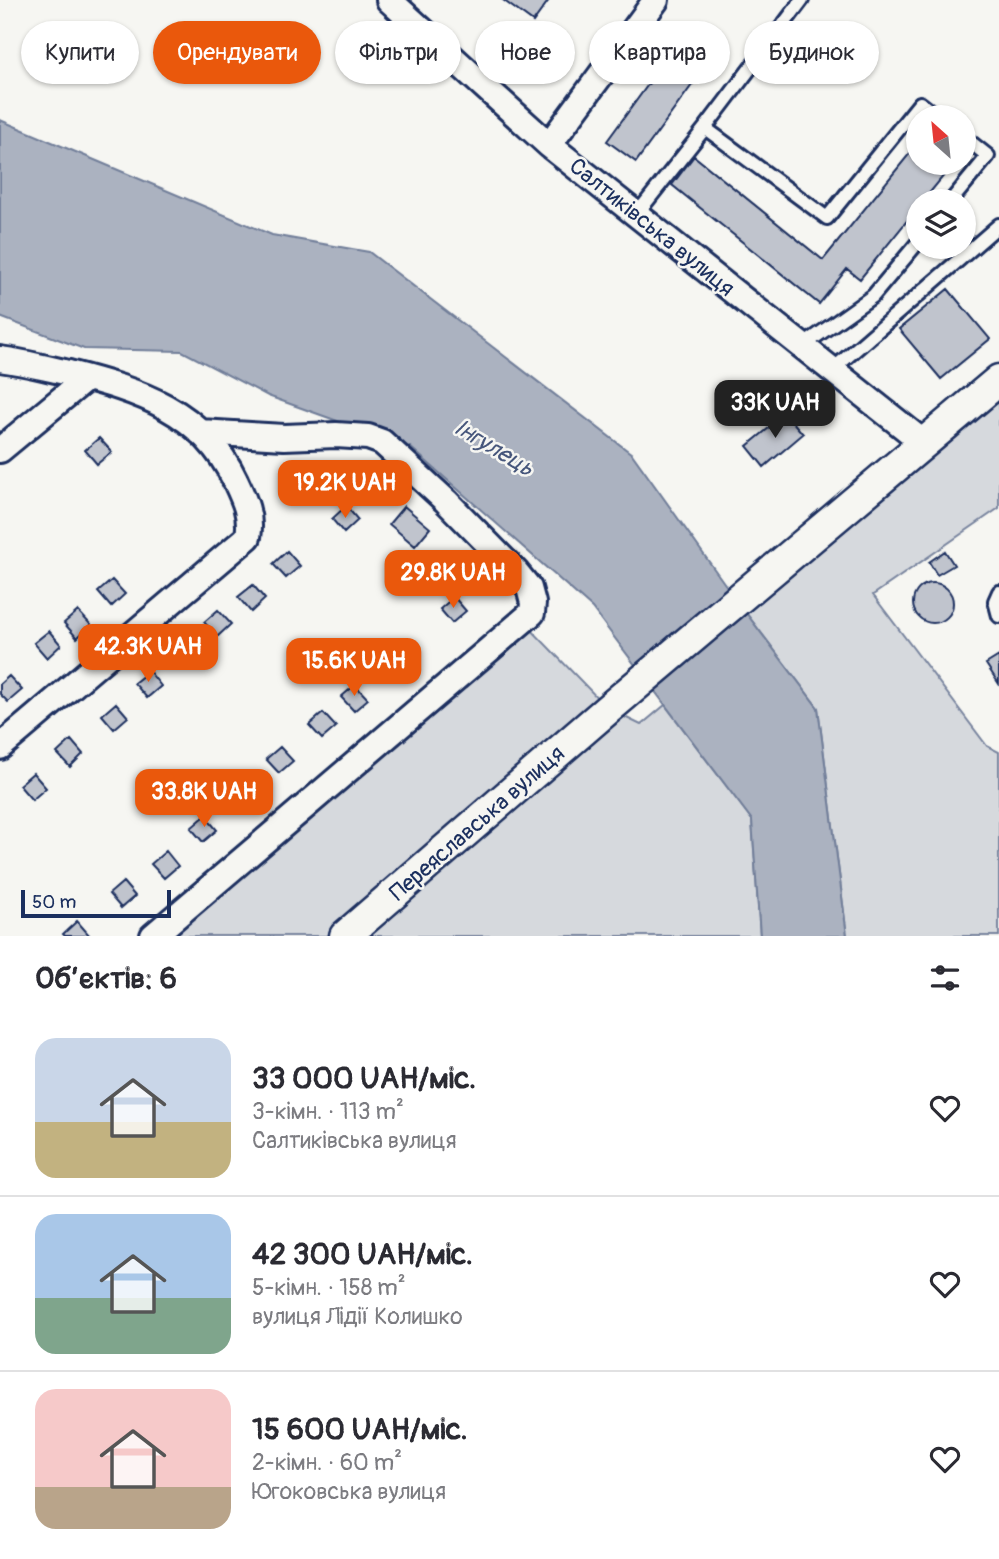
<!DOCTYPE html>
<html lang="uk">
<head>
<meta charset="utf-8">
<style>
	:root { --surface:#fff; --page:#f7f7f7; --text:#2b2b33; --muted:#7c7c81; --line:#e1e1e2; --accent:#ea580c }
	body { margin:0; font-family:Pangolin,sans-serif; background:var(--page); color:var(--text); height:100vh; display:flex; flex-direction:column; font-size:26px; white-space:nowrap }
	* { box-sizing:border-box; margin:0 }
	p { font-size:23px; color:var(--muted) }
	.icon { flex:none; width:38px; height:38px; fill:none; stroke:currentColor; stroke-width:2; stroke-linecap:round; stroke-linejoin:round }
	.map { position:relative; height:936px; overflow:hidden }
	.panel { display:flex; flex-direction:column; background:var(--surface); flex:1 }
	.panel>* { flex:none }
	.banner { position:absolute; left:21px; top:21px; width:957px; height:63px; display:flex; gap:14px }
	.needle { width:46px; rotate:333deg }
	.fabs { position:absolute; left:906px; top:105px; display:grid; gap:14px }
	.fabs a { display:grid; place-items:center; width:70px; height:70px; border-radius:50%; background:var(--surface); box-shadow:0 2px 5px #0004; font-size:35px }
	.scale { position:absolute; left:21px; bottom:18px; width:150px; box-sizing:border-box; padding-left:7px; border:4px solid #1b2f5e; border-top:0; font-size:19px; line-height:24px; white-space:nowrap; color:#1b2f5e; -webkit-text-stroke:5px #f6f6f2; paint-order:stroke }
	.price { position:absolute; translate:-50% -60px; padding:0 16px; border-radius:14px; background:var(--accent); color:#fff; font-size:23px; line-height:46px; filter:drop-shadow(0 2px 4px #0008) }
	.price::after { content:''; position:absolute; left:50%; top:42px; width:21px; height:16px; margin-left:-10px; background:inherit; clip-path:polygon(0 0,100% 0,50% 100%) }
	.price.on { background:#222; color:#fff }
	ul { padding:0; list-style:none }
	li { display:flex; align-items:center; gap:21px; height:175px; padding:0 35px }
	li+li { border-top:2px solid var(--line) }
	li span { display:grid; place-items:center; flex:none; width:196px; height:140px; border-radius:21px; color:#555 }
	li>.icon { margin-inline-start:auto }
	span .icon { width:84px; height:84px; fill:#fffc; stroke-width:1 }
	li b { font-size:30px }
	h2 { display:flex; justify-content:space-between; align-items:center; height:84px; padding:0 35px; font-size:30px }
	.pill { padding:0 24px; border-radius:32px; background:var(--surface); box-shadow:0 2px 5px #0004; font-size:24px; line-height:63px }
	.pill.on { background:var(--accent); color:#fff }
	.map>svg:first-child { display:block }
	.green { fill:#d6d9dd; stroke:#78849e; stroke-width:2 }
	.water { fill:#abb2c0; stroke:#717e99; stroke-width:2 }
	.building { fill:#c0c4cd; stroke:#1b2f5e; stroke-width:2 }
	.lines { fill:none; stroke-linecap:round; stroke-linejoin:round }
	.service-casing { stroke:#1b2f5e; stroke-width:18 }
	.minor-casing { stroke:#1b2f5e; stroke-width:30 }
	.tertiary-casing { stroke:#1b2f5e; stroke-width:35 }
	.service { stroke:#f6f6f2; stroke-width:12 }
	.minor { stroke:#f6f6f2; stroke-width:24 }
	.tertiary { stroke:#f6f6f2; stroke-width:30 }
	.labels { text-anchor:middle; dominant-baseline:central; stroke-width:5; stroke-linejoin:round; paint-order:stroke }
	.street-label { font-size:23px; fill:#1b2f5e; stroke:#f6f6f2 }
	.water-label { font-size:24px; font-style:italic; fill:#46567b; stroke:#f6f6f2 }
</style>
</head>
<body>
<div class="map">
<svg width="999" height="936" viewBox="0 0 999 936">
	<rect width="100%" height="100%" fill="#f6f6f2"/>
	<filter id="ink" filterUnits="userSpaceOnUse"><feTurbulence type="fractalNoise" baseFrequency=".0143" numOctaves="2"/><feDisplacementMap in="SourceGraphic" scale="14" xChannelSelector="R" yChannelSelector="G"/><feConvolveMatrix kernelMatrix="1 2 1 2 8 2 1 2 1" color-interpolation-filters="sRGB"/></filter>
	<g filter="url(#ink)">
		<path class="green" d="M 999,398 L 999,508 L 873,595 L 987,746 L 999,752 L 999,936 L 847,936 L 818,708 L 737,601 Z
			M 524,622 L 608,709 L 641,725 L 665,705 L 752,820 L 760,936 L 155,936 Z"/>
		<path class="water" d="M 0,120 L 272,235 L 369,252 L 632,454 L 737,601 L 818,708 L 847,936 L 760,936 L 752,820 L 592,608 L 410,447 L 268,396 L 182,351 L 84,349 L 0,317 Z"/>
		<path class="building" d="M 503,0 L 549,0 L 533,22 Z
			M 679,42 L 708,63 L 636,162 L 607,141 Z
			M 919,142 L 919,163 L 954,163 L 923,201 L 919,201 L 919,206 L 860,279 L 847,269 L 819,304 L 672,185 L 694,156 L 823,260 Z
			M 948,289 L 990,339 L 941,379 L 899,329 Z
			M 786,414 L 803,434 L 764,467 L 747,446 Z
			M 99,438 L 112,452 L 97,464 L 85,450 Z
			M 346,506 L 358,520 L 344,533 L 332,519 Z
			M 404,506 L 430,528 L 415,546 L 389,524 Z
			M 287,551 L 300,566 L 286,578 L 273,564 Z
			M 945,551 L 954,565 L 937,575 L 929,562 Z
			M 112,580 L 125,594 L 111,607 L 98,592 Z
			M913 603a20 20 0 1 1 40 0a20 20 0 1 1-40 0Z
			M 253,585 L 265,599 L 251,612 L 238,597 Z
			M 454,597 L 466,611 L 452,623 L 440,609 Z
			M 218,610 L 231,624 L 217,637 L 204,622 Z
			M 78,611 L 91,625 L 77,638 L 64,623 Z
			M 49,631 L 61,645 L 47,658 L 34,643 Z
			M 192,632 L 205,647 L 190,659 L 178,645 Z
			M 405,649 L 418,664 L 403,676 L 391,662 Z
			M 999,656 L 999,684 L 986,664 Z
			M 149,671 L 161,686 L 147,698 L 134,683 Z
			M 9,676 L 22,690 L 8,702 L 0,694 L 0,684 Z
			M 355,685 L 368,699 L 354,711 L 341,697 Z
			M 116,703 L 128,717 L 114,729 L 102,715 Z
			M 323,713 L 336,727 L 322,739 L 309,725 Z
			M 71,740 L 83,754 L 70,767 L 57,753 Z
			M 280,747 L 293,761 L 279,773 L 266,759 Z
			M 33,773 L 46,788 L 32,800 L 19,785 Z
			M 251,776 L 263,790 L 250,802 L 237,788 Z
			M 205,816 L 217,830 L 203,842 L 191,828 Z
			M 166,851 L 178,866 L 164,878 L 151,864 Z
			M 123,882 L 135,896 L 121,908 L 109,894 Z
			M 77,921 L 90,936 L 65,936 L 63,934 Z"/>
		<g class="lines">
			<g class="service-casing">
				<path id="service" d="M 705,128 L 827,218 L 920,103 L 938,117
					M 951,201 L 988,156 L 964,137
					M 636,215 L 705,128 L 802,0
					M 801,347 L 873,296 L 919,241
					M 831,371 L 999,225
					M 999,592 L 995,601 L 999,616"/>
			</g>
			<g class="minor-casing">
				<path id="minor" d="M 389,0 L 549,145 L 924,443
					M 549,145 L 656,0
					M 0,359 C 23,362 46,368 69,373 C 139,391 202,410 235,480 C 244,499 252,515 248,537 L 0,747
					M 0,450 L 87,378
					M 153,936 L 532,613 L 533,603 L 529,588 L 516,572 L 446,501 L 382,442 L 368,437 L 336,435 L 284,437 L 200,432"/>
			</g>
			<g class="tertiary-casing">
				<path id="tertiary" d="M 345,936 L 608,709 L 999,380"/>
			</g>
			<use href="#service" class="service"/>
			<use href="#minor" class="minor"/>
			<use href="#tertiary" class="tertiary"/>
		</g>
	</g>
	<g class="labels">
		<g class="street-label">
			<text transform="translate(652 227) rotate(39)">Салтиківська вулиця</text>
			<text transform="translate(477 823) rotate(-41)">Переяславська вулиця</text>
		</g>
		<g class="water-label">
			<text transform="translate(494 448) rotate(31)">Інгулець</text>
		</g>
	</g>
</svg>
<div class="fabs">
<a><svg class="needle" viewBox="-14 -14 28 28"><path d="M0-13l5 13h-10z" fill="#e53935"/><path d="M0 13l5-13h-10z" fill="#7c7c81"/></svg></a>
<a><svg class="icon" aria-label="layers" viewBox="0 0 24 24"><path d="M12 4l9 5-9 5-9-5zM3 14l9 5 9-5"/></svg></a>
</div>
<div class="scale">50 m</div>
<b class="price on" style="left:775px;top:440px">33K UAH</b>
<b class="price" style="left:345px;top:520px">19.2K UAH</b>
<b class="price" style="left:453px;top:610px">29.8K UAH</b>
<b class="price" style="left:148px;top:684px">42.3K UAH</b>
<b class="price" style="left:354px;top:698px">15.6K UAH</b>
<b class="price" style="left:204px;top:829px">33.8K UAH</b>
<div class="banner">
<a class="pill">Купити</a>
<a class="pill on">Орендувати</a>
<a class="pill">Фільтри</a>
<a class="pill">Нове</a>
<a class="pill">Квартира</a>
<a class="pill">Будинок</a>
</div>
</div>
<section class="panel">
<h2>Об’єктів: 6<svg class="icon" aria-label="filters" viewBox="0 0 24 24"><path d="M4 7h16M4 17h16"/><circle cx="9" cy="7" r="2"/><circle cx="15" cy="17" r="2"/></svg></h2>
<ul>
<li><span style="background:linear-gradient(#c9d6e8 60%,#c2b280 0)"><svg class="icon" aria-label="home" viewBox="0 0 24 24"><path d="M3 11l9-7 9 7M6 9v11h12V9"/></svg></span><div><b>33 000 UAH/міс.</b><p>3-кімн. · 113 m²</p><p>Салтиківська вулиця</p></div><svg class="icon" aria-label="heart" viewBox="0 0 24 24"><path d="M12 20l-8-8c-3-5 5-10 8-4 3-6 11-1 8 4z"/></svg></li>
<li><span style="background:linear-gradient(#a9c7e8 60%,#7fa58c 0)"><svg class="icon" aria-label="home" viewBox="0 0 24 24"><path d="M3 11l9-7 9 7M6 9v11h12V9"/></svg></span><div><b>42 300 UAH/міс.</b><p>5-кімн. · 158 m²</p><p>вулиця Лідії Колишко</p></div><svg class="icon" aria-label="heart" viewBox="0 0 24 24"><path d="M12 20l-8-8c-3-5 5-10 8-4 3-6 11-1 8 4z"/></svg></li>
<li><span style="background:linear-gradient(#f6c9c9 70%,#b9a48a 0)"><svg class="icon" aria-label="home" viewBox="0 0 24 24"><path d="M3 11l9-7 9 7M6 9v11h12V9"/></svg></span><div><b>15 600 UAH/міс.</b><p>2-кімн. · 60 m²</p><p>Югоковська вулиця</p></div><svg class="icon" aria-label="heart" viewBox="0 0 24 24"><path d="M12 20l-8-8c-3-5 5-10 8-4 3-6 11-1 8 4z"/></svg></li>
</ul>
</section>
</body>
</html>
